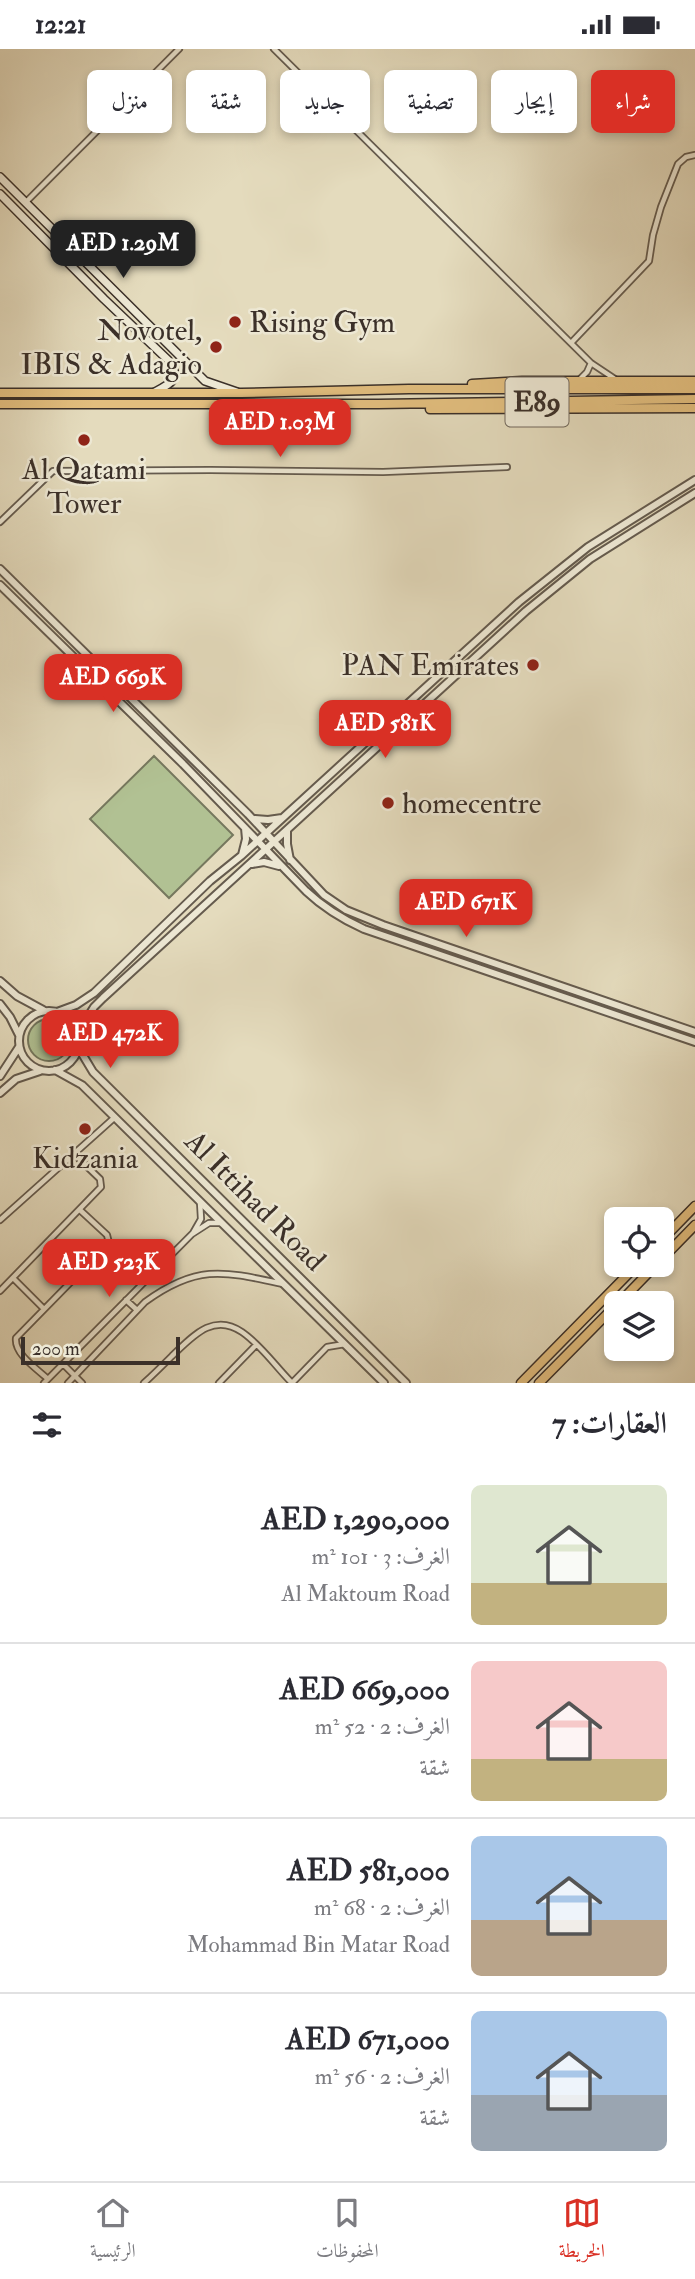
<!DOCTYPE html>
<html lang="ar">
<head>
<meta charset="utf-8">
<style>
	:root { --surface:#fff; --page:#f7f7f7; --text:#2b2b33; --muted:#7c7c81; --line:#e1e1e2; --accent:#d93025 }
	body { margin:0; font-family:"IM FELL Double Pica",Amiri,serif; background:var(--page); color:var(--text); direction:rtl; height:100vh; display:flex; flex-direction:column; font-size:26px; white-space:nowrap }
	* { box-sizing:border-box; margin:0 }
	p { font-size:23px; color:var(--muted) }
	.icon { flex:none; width:38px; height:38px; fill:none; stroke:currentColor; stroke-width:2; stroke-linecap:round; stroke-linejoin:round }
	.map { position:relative; height:1334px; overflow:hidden; direction:ltr }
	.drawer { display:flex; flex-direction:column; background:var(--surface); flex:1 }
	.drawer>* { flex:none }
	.banner { position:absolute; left:21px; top:21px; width:654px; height:63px; direction:rtl; display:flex; gap:14px }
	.buttons { position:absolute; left:604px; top:1158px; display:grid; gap:14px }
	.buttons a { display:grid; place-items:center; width:70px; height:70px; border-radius:10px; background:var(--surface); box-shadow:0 4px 10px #0003; font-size:35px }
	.scale { position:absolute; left:21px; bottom:18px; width:159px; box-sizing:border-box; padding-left:7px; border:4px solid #3b3029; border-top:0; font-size:19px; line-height:24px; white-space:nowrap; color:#3b3029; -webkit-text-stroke:5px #ede8d4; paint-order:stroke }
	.price { position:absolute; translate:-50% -60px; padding:0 16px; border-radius:14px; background:var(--accent); color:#fff; font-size:23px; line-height:46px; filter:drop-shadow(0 2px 4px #0008) }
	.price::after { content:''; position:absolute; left:50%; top:42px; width:21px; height:16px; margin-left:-10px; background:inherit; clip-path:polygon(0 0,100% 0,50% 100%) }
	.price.active { background:#222; color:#fff }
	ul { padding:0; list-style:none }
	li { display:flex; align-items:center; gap:21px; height:175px; padding:0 28px }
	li+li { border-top:2px solid var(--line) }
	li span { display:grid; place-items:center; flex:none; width:196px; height:140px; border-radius:10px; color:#555 }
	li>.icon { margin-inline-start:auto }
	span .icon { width:84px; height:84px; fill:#fffc; stroke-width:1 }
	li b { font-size:30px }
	h2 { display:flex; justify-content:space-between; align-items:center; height:84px; padding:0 28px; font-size:30px }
	.tag { padding:0 24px; border-radius:10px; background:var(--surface); box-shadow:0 4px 10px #0003; font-size:24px; line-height:63px }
	.tag.active { background:var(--accent); color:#fff }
	.status { display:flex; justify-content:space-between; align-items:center; height:49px; padding:0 35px; background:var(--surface); direction:ltr }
	.status svg { height:19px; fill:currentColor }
	.tabs { display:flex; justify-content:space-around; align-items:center; height:98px; border-top:2px solid var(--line); background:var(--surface); font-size:19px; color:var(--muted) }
	.tabs a { display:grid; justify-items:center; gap:4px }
	.tabs .active { color:var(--accent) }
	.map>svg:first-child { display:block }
	.green { fill:#b1c193; stroke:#76785e; stroke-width:2 }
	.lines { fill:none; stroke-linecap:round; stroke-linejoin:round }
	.minor-casing { stroke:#655b4e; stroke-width:8 }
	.tertiary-casing { stroke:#655b4e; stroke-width:10 }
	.secondary-casing { stroke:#3b3029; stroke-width:10 }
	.primary-casing { stroke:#3b3029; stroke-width:11 }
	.trunk-casing { stroke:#3b3029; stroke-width:11 }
	.minor { stroke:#ede8d4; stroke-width:4.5 }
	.tertiary { stroke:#ede8d4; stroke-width:6 }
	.secondary { stroke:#ede8d4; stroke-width:7 }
	.primary { stroke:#e2be7e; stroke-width:8 }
	.trunk { stroke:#e2be7e; stroke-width:8 }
	.poi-dot { fill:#8f2418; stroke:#ede8d4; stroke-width:2.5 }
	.labels { text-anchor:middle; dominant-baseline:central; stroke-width:5; stroke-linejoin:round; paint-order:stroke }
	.shield { fill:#ede8d4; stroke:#70675c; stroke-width:2 }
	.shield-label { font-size:28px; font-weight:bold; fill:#3b3029 }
	.poi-label { font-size:30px; fill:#3b3029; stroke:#ede8d4; text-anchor:start }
	.street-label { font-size:30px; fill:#3b3029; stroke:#ede8d4 }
</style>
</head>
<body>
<div class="status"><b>12:21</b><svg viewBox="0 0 49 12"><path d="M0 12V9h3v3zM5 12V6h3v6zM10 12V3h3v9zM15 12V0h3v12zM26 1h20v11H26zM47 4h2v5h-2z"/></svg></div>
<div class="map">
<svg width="695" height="1334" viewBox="0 0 695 1334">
	<rect width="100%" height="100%" fill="#e4dbbd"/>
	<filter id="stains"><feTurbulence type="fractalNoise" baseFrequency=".00286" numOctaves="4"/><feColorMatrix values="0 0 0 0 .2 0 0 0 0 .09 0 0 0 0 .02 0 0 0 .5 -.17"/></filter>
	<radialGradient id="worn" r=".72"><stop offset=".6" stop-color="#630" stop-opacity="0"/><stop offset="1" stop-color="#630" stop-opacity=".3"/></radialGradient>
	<path class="green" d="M 154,707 L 233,786 L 169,849 L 90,770 Z
		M28 991a21 21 0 1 1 42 0a21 21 0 1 1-42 0Z"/>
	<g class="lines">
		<g class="minor-casing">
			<path id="minor" d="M 274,0 L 591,314 L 615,330
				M 26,153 L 179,0
				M 571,294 L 649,212 L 653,186 L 661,158 L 678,115 L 686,108 L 695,106
				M 580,330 L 587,323 L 591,314
				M 0,473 L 53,422 L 210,421 L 383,423 L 507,418
				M 0,1171 L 114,1069
				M 193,1184 L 201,1170 L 200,1153
				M 13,1229 L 43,1259
				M 0,1242 L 101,1138 L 100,1130 L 74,1105
				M 126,1251 L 137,1261
				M 63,1315 L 82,1334
				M 48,1330 C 37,1320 14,1305 16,1289 L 109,1194 L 107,1186 L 80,1161
				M 44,1334 L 192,1185 L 209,1174 L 221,1174
				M 68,1334 L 145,1253 C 197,1215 223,1222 283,1235
				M 144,1334 C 154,1325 163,1316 172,1307 C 192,1288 213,1263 242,1283 C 261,1296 276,1318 292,1334 L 327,1298 L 345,1295
				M 219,1334 L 256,1296"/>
		</g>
		<g class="tertiary-casing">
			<path id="tertiary" d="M 0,520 L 248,765 L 324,846 L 346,861 L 383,876 L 695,983
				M 0,536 L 183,715 L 306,842 C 324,859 342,870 364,880 L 695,993
				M 255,770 L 268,771 L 282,769
				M 287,782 L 287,795 L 290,811
				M 242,806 L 246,790 L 245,779
				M 252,815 L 264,813 L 279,817
				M 0,932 L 17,947 L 43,961
				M 0,955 L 10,968 L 19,986
				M19 992a30 30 0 1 1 60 0a30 30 0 1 1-60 0Z
				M 57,963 L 76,956 L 94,944 L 210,832 L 241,807 L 519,553 L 588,498 L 695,431
				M 78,984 L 94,958 L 103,949 L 526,562 L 590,510 L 695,444
				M 78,998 L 93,1023 L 406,1334
				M 55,1021 L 82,1036 L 384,1334
				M 0,1027 L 19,998
				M 0,1044 L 16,1030 L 40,1022"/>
		</g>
		<g class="secondary-casing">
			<path id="secondary" d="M 0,128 L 205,332 L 237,343
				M 0,145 L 104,250 L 168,311 C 183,330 170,335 153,344"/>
		</g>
		<g class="primary-casing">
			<path id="primary" d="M 662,1191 L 695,1157
				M 662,1210 L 695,1176
				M 618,1255 L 656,1216
				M 521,1334 L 637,1216
				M 539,1334 L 616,1256"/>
		</g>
		<g class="trunk-casing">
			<path id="trunk" d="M 472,335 L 522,332 L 695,332
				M 0,344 L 241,344 L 409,340 L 695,340
				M 0,355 L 378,355 L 695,350
				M 430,360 L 695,359"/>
		</g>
		<use href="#minor" class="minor"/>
		<use href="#tertiary" class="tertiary"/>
		<use href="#secondary" class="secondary"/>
		<use href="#primary" class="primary"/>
		<use href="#trunk" class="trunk"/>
	</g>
	<g class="poi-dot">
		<circle cx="235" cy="273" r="7"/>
		<circle cx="216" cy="298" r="7"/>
		<circle cx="84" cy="391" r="7"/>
		<circle cx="533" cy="616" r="7"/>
		<circle cx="388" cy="754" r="7"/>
		<circle cx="85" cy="1080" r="7"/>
	</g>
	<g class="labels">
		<rect class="shield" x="505.5" y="328.5" width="63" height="49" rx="5"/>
		<g class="shield-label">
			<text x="537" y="353">E89</text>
		</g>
		<g class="poi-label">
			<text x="249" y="273">Rising Gym</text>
			<text x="202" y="281" text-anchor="end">Novotel,<tspan x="202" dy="34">IBIS &amp; Adagio</tspan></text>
			<text x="84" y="420" text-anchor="middle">Al Qatami<tspan x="84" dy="34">Tower</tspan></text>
			<text x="519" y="616" text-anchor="end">PAN Emirates</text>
			<text x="402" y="754">homecentre</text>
			<text x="85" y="1109" text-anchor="middle">Kidzania</text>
		</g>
		<g class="street-label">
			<text transform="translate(255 1152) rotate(45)">Al Ittihad Road</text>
		</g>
	</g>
	<rect width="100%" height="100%" filter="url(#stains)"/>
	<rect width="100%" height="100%" fill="url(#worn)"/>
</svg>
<div class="buttons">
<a><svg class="icon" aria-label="locate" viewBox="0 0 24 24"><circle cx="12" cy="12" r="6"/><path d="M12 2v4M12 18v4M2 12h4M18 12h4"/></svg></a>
<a><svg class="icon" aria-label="layers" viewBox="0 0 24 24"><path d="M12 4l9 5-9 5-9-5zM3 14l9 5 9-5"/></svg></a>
</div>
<div class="scale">200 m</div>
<b class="price active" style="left:123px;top:231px">AED 1.29M</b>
<b class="price" style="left:280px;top:410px">AED 1.03M</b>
<b class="price" style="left:113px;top:665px">AED 669K</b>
<b class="price" style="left:385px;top:711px">AED 581K</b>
<b class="price" style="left:466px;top:890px">AED 671K</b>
<b class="price" style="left:110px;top:1021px">AED 472K</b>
<b class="price" style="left:109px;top:1250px">AED 523K</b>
<div class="banner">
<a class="tag active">شراء</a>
<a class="tag">إيجار</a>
<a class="tag">تصفية</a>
<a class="tag">جديد</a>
<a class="tag">شقة</a>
<a class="tag">منزل</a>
</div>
</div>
<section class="drawer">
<h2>العقارات: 7<svg class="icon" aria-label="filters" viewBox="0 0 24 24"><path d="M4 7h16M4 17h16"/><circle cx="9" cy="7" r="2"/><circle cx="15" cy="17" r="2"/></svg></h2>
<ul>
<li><span style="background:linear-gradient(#dfe7d0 70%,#c2b280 0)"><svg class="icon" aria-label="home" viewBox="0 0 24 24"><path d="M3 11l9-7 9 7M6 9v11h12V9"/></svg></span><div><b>AED 1,290,000</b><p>الغرف: 3 · 101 m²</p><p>Al Maktoum Road</p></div></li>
<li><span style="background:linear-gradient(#f6c9c9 70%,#c2b280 0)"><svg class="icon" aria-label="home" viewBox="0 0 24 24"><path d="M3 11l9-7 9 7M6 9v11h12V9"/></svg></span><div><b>AED 669,000</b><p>الغرف: 2 · 52 m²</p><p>شقة</p></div></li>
<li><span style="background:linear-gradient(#a9c7e8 60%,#b9a48a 0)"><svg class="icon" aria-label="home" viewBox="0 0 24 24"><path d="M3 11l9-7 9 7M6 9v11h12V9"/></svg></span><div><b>AED 581,000</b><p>الغرف: 2 · 68 m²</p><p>Mohammad Bin Matar Road</p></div></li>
<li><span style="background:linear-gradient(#a9c7e8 60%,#9aa5b1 0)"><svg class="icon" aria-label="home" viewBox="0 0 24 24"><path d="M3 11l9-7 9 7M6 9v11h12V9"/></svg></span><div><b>AED 671,000</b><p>الغرف: 2 · 56 m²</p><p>شقة</p></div></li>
</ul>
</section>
<nav class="tabs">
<a class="active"><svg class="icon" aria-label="map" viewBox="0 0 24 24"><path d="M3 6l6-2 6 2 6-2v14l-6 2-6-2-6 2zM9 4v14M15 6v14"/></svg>الخريطة</a>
<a><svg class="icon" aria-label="saved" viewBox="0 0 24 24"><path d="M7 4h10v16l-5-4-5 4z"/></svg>المحفوظات</a>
<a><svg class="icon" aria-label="home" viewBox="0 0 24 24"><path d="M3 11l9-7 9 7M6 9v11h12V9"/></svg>الرئيسية</a>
</nav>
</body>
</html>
